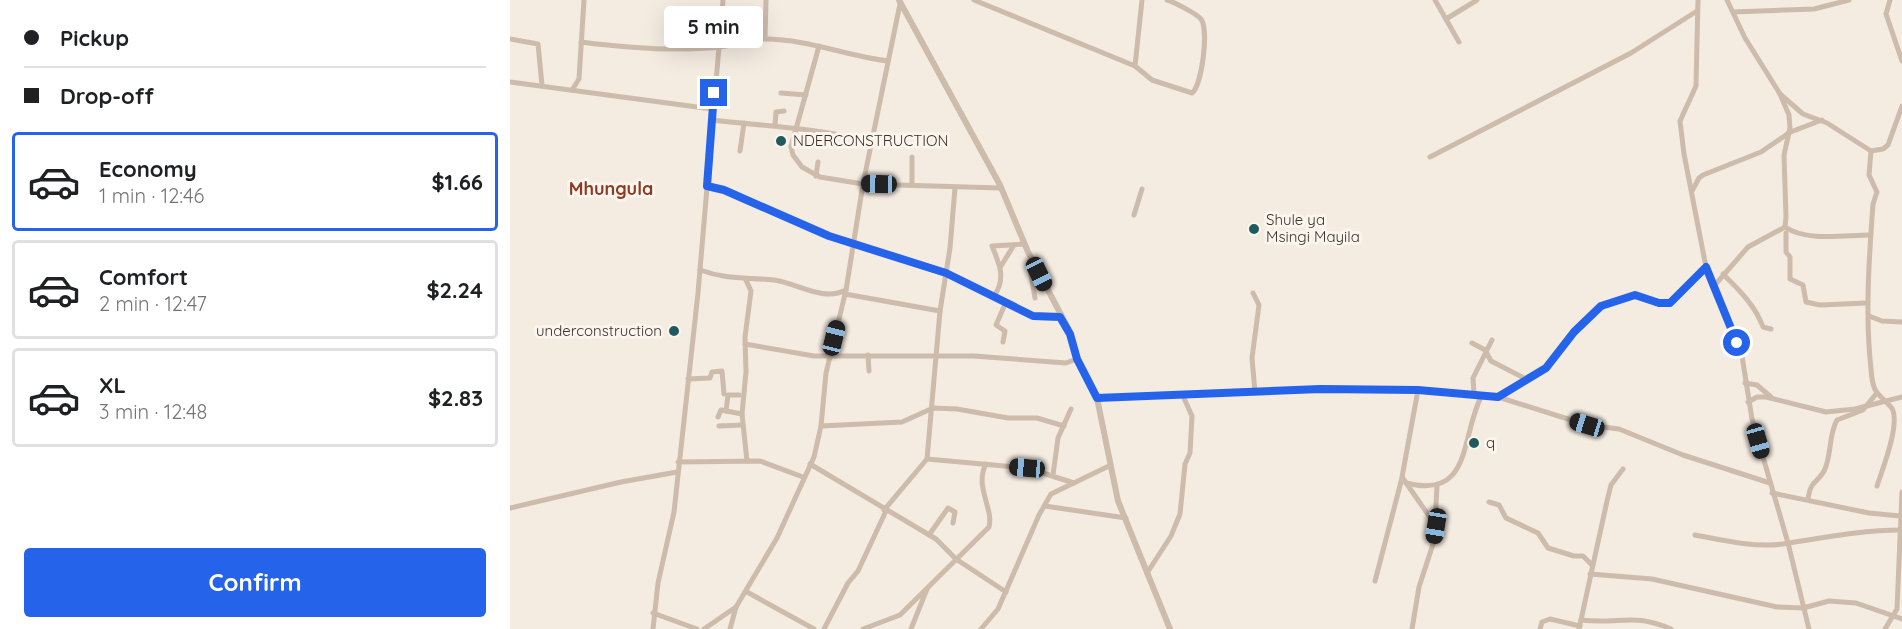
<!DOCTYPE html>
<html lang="en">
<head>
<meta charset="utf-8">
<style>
  :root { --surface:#fff; --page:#f2f2f2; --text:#202124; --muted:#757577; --line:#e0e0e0; --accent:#2563eb }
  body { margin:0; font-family:Quicksand,sans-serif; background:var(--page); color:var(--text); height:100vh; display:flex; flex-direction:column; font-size:22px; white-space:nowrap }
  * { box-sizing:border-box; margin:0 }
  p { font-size:20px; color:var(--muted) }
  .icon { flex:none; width:33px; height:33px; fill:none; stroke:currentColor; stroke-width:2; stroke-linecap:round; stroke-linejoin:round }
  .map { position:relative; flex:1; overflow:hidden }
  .details { display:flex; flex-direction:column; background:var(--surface); width:510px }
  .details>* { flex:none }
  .top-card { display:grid; align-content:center; height:132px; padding:0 24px; background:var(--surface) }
  .end { position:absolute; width:27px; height:27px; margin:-14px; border:8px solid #2563eb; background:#fff; box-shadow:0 0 0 3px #fff }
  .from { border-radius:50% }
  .bubble { position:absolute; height:42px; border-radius:6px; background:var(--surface); box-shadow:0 6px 24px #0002; font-size:20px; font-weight:800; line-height:42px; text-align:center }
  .car { position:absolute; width:18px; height:36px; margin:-18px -9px; border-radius:8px; box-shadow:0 0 4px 2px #0007; background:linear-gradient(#222 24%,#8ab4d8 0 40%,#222 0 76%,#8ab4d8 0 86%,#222 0) }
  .top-card b { display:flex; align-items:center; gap:21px; height:57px; font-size:22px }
  .top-card b+b { border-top:2px solid var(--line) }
  .top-card i { width:15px; height:15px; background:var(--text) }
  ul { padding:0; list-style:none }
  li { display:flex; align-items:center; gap:18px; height:99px; margin:0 12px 9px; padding:0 12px; border:3px solid var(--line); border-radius:6px }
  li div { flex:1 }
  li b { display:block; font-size:22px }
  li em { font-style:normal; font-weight:800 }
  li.selected { border-color:var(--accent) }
  li>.icon { width:54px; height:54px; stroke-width:1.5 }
  .primary-button { display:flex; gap:12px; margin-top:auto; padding:12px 24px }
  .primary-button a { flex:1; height:69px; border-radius:6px; background:var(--accent); color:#fff; font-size:24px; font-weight:800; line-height:69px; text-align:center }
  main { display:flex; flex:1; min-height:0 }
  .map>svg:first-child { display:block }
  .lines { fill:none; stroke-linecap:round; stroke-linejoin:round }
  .minor { stroke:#cdbbac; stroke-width:5 }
  .tertiary { stroke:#cdbbac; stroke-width:6 }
  .route { stroke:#2563eb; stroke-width:8 }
  .poi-dot { fill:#1f5a5e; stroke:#fbf5ee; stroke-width:2 }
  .labels { text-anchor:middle; stroke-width:6; stroke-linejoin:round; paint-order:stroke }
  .poi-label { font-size:15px; fill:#3b302b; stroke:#fbf5ee; text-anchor:start }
  .quarter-label { font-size:18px; font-weight:bold; fill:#8c3b22; stroke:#fbf5ee }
</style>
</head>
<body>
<main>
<section class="details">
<div class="top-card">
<b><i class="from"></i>Pickup</b>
<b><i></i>Drop-off</b>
</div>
<ul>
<li class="selected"><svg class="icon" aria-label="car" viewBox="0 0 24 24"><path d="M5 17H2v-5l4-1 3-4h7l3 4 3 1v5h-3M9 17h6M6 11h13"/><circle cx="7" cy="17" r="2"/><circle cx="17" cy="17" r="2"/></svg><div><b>Economy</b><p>1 min · 12:46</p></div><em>$1.66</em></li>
<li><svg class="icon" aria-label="car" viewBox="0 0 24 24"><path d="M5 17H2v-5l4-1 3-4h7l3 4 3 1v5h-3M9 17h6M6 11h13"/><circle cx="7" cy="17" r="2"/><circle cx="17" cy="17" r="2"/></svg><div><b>Comfort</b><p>2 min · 12:47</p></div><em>$2.24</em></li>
<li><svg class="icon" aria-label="car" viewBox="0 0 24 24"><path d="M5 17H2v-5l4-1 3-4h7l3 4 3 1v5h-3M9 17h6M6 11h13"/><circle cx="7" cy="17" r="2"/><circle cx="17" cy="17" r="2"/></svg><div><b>XL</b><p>3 min · 12:48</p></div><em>$2.83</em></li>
</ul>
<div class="primary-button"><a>Confirm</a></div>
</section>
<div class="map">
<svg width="1392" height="629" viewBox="0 0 1392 629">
  <rect width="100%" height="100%" fill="#f4ebe1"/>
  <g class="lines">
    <g class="minor">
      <path d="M464,0L625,66L642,80L682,93C692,85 699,30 691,19C687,14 664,2 657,0"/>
      <path d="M925,0L949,42"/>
      <path d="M1188,0L1186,86L1170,121L1174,154L1196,267L1232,356L1242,419L1278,543L1299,629"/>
      <path d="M1380,0L1376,14L1392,61"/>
      <path d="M1223,12L1304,9L1339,0"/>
      <path d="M936,19L967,0"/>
      <path d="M0,39L28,44L32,85"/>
      <path d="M255,39L256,0"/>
      <path d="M71,42C117,48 164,52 210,47C225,45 240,39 255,39C297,39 337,56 378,61"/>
      <path d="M309,46L281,147L283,155L292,167L310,177L353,184L491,188"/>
      <path d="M625,66L632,0"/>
      <path d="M0,82L202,109"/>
      <path d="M62,90L69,79L74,0"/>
      <path d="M271,93L296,95"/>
      <path d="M1270,94L1293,114L1317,123L1361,151L1359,175L1367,192L1363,204C1359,258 1355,316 1361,369C1363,394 1366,391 1381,407C1392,421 1372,470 1367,486"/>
      <path d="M201,120C256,126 309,128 363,142"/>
      <path d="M265,125L266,112L274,111"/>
      <path d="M1278,133L1312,120"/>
      <path d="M230,151L234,123"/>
      <path d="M1361,151L1373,149L1378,145L1392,106"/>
      <path d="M920,157L1121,53L1187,11"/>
      <path d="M306,176L308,162"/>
      <path d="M402,184V157"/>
      <path d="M197,186L214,190L319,236L436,274L523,316L550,317"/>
      <path d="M1182,191L1189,178L1193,175L1251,152L1276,135"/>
      <path d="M624,215L632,189"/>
      <path d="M1275,227C1297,242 1335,235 1360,235"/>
      <path d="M1276,233V252L1280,257V279L1293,285L1296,302L1310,305L1357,303"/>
      <path d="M524,263L520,269L525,298"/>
      <path d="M491,266L504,245"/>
      <path d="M190,270C218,280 235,277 264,280C287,283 313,302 336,290"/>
      <path d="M1213,274C1229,290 1245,305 1253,327L1261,329"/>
      <path d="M236,280L241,291L235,337L236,372L232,414L237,461"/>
      <path d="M1204,286L1238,247L1275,227L1276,217L1274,155L1280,128L1279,115L1270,94L1235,38L1217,0"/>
      <path d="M743,293L749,305L742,358L745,392"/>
      <path d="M335,294L430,311"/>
      <path d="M484,296C496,279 490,265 482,246L515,244"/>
      <path d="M1359,316L1372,321L1392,322"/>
      <path d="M493,342L495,331L486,325L496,302"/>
      <path d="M962,343L975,350L981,361L1018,380"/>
      <path d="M235,344L304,356H464L556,363L567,359"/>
      <path d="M358,355L359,371"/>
      <path d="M178,379L200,378L202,372L212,371L214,394"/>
      <path d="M1235,383L1247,385L1261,397"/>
      <path d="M908,390L892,477L926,526"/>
      <path d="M964,394L963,378L982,340"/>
      <path d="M988,397L1036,368L1064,332L1091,306L1125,295L1149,303H1160L1196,267"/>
      <path d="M587,398L810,389L908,390L988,397L1077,425L1109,429L1173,455L1260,483"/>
      <path d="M1238,402L1247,397H1256L1316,412L1345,409L1392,397"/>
      <path d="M216,411L218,395H229"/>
      <path d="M208,417L211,410L232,414"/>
      <path d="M209,426L233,425"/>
      <path d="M311,426L392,422L423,408L447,409L498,418H527L554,426"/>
      <path d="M417,459L517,468L564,483"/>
      <path d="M168,462L250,461L293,477"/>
      <path d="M300,464L426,539L446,559L496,592"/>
      <path d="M543,475L548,438L561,409"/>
      <path d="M896,483C963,500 950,436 972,395"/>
      <path d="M1262,493L1359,513L1390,516"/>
      <path d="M1298,499C1301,479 1307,484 1314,471C1322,456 1318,436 1327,420L1353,410L1366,394"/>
      <path d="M979,502L989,505L996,518L1028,533L1038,548L1064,556H1073L1082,565"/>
      <path d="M535,506L616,518"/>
      <path d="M0,508L111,482L167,472"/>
      <path d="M374,510L417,459L430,311L440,248L445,188"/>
      <path d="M419,535L438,508L445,512L443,523"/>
      <path d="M1185,535C1212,540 1245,548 1273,544C1312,538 1352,530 1392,530"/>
      <path d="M637,573L661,536L670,514L675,464L680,453L682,416L673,396"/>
      <path d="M1080,574L1142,579L1267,607L1293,608L1319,601L1346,603L1392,619"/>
      <path d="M865,581L892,478"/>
      <path d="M237,592L304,629"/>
      <path d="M143,613L187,629"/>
      <path d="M1071,620C1109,625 1123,612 1161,629"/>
      <path d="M143,629L148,583L164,512L188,293L213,0"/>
      <path d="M194,629L226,607"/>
      <path d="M220,629L226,607L267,538L304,457L311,426L316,373L336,290L353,184L390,4"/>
      <path d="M314,629L338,583L348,571L376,511"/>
      <path d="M353,629L390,615L479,527C484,509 464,486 476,464"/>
      <path d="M401,629L417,589"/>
      <path d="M471,629L488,609L529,515L541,494L601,465"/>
      <path d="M902,629L909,587L924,541L927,486"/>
      <path d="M1030,629L1032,622L1040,619L1070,626"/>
      <path d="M1069,629L1097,501L1101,485L1113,469"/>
      <path d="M1375,629L1387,609L1392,492"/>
    </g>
    <path class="tertiary" d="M389,0L490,185L518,252L558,328L567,359L587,398L608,501L660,629"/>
  </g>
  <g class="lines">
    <path class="route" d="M204,93L197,186L214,190L319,236L436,273L523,316L550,317L560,334L567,359L587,398L810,389L908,390L988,397L1036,368L1064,332L1091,306L1125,295L1149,303H1160L1196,267L1227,343"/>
  </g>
  <g class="poi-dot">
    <circle cx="271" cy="141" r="6"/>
    <circle cx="744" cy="229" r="6"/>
    <circle cx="164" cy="331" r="6"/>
    <circle cx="964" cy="443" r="6"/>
  </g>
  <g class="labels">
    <g class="poi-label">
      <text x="283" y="146">NDERCONSTRUCTION</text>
      <text x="756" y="225">Shule ya<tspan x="756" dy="17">Msingi Mayila</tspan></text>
      <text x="152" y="336" text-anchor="end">underconstruction</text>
      <text x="976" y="448">q</text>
    </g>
    <g class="quarter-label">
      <text x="101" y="195">Mhungula</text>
    </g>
  </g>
</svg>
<i class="end from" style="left:1227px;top:343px"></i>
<i class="end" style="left:204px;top:93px"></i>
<div class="bubble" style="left:154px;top:6px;width:99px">5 min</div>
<i class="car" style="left:369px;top:184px;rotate:271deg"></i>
<i class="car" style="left:529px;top:274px;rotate:154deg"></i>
<i class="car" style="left:324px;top:338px;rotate:14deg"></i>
<i class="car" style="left:1077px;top:425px;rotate:287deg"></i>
<i class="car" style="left:1248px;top:441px;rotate:164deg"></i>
<i class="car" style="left:517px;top:468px;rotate:275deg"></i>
<i class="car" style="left:926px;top:526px;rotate:189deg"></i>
</div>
</main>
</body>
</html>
